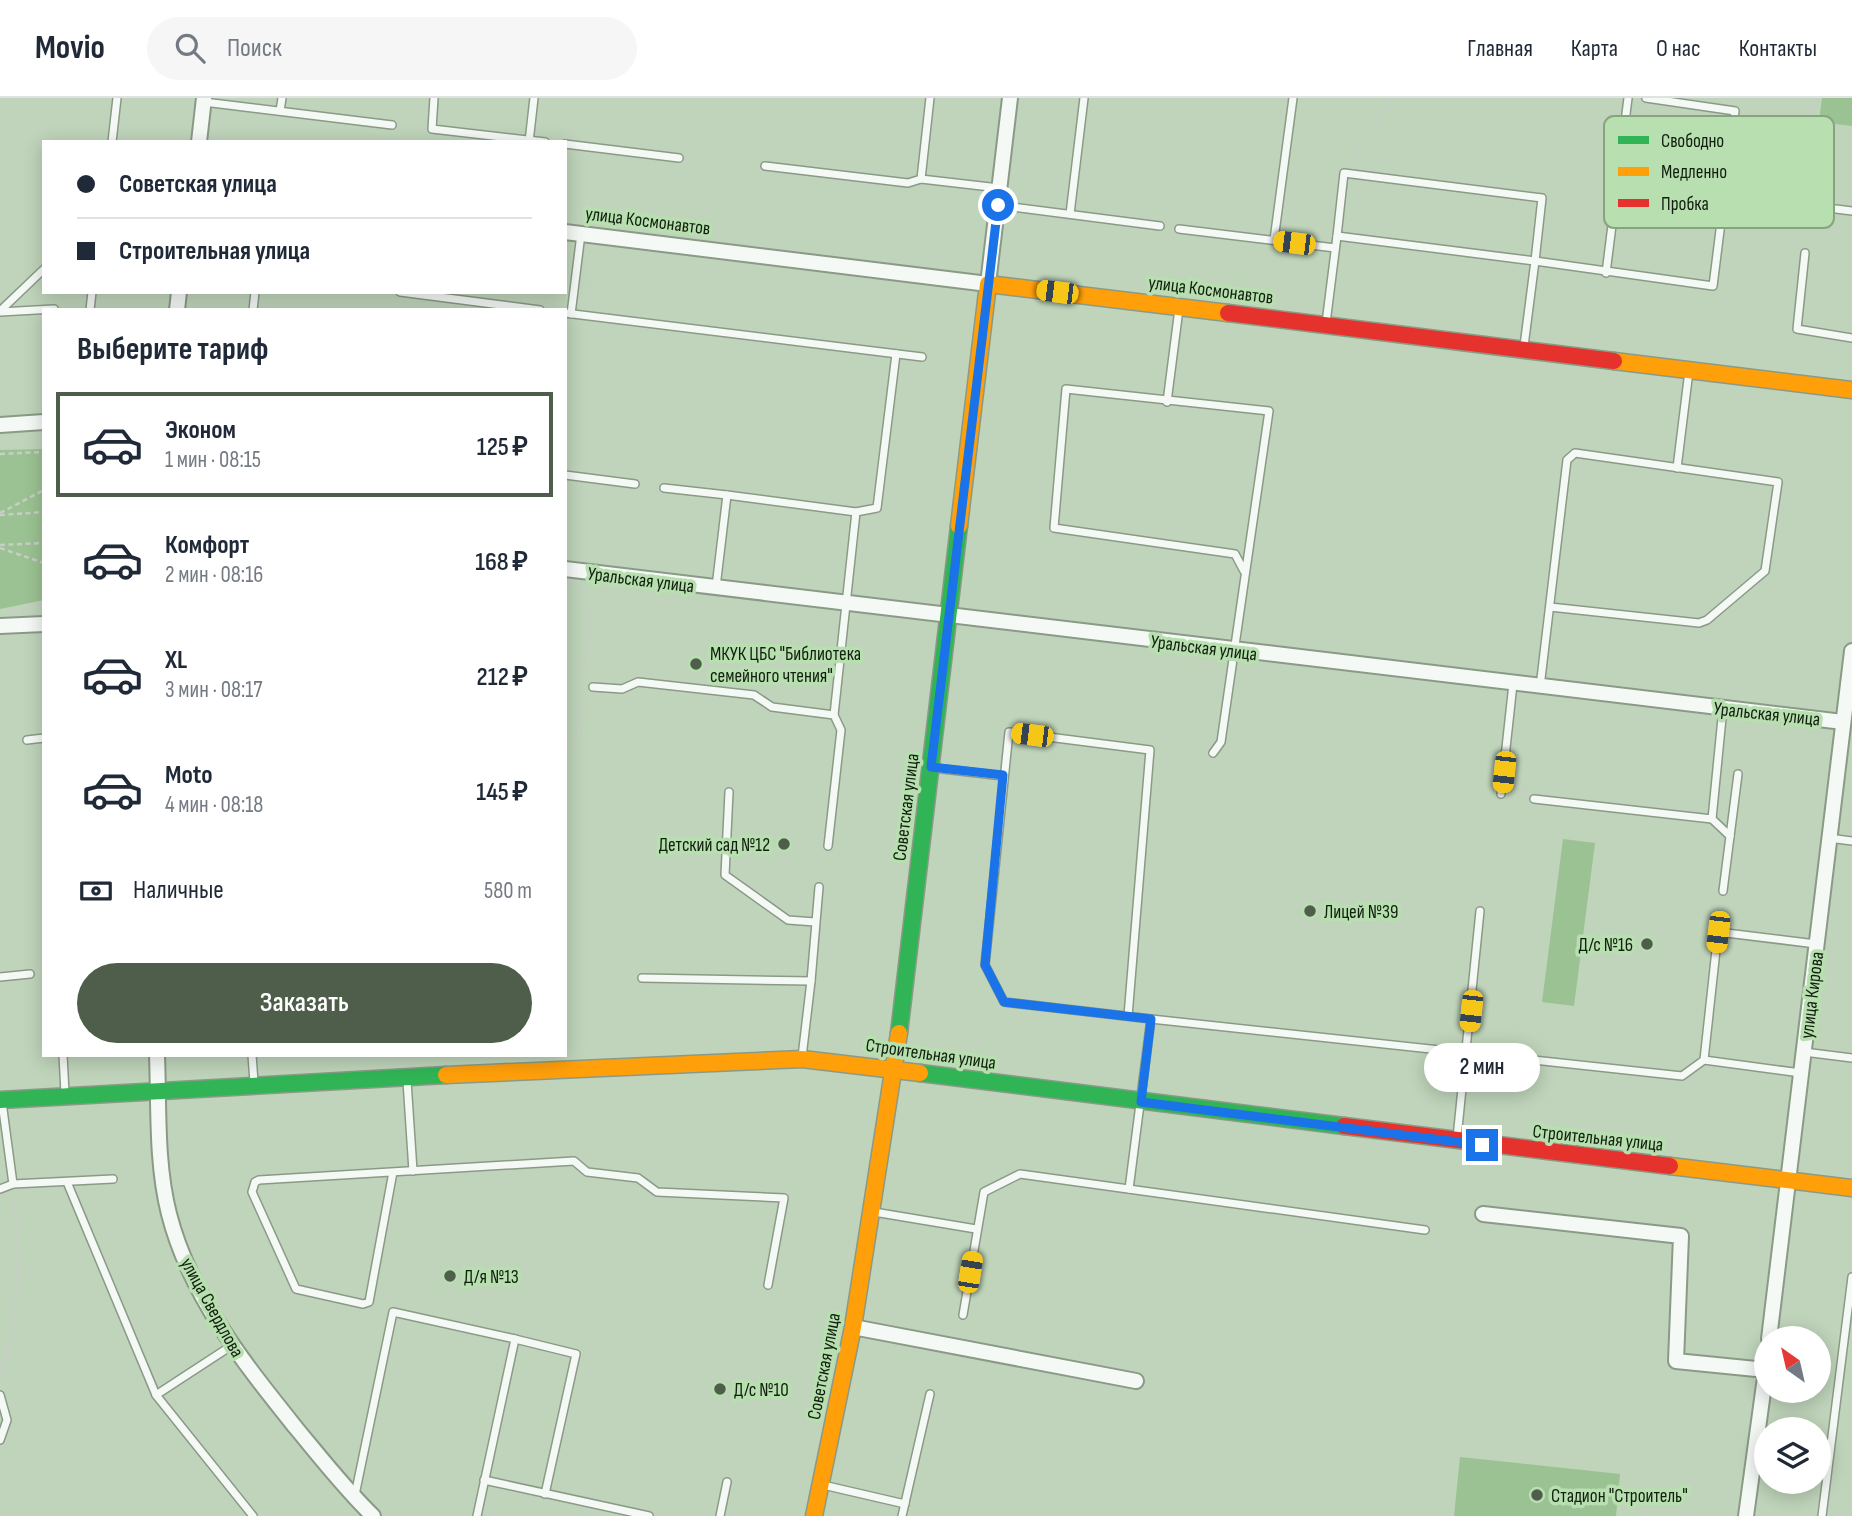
<!DOCTYPE html>
<html lang="ru">
<head>
<meta charset="utf-8">
<style>
  :root { --surface:#fff; --page:#f6f6f7; --text:#1f2937; --muted:#747a83; --line:#e0e1e3; --accent:#4e5e4a }
  body { margin:0; font-family:"Sofia Sans Condensed",sans-serif; background:var(--page); color:var(--text); height:100vh; display:flex; flex-direction:column; font-size:26px; white-space:nowrap }
  * { box-sizing:border-box; margin:0 }
  p { font-size:23px; color:var(--muted) }
  .icon { flex:none; width:38px; height:38px; fill:none; stroke:currentColor; stroke-width:2; stroke-linecap:round; stroke-linejoin:round }
  .map { position:relative; flex:1; overflow:hidden }
  .drawer { position:absolute; left:42px; top:210px; width:525px; height:749px; display:flex; flex-direction:column; background:var(--surface); border-radius:0px; box-shadow:0 4px 18px #0003 }
  .drawer>* { flex:none }
  .guide { position:absolute; left:42px; top:42px; width:525px; height:154px; border-radius:0px; box-shadow:0 4px 18px #0003; display:grid; align-content:center; height:154px; padding:0 35px; background:var(--surface) }
  .needle { width:46px; rotate:326deg }
  .controls { position:absolute; left:1754px; top:1228px; display:grid; gap:14px }
  .controls a { display:grid; place-items:center; width:77px; height:77px; border-radius:50%; background:var(--surface); box-shadow:0 4px 18px #0003; font-size:35px }
  .end { position:absolute; width:32px; height:32px; margin:-16px; border:9px solid #1a73e8; background:#fff; box-shadow:0 0 0 4px #fff }
  .from { border-radius:50% }
  .bubble { position:absolute; height:49px; border-radius:24px; background:var(--surface); box-shadow:0 4px 18px #0003; font-size:23px; font-weight:600; line-height:49px; text-align:center }
  .car { position:absolute; width:21px; height:42px; margin:-21px -10px; border-radius:9px; box-shadow:0 0 5px 2px #0007; background:linear-gradient(#f5c518 24%,#345 0 40%,#f5c518 0 76%,#345 0 86%,#f5c518 0) }
  .guide b { display:flex; align-items:center; gap:24px; height:66px; font-size:26px }
  .guide b+b { border-top:2px solid var(--line) }
  .guide i { width:18px; height:18px; background:var(--text) }
  ul { padding:0; list-style:none }
  li { display:flex; align-items:center; gap:21px; height:105px; margin:0 14px 10px; padding:0 21px; border:4px solid transparent; border-radius:0px }
  li div { flex:1 }
  li b { display:block; font-size:26px }
  li em { font-style:normal; font-weight:600 }
  li.on { border-color:var(--accent) }
  li>.icon { width:63px; height:63px; stroke-width:1.5 }
  h2 { padding:0 35px; font-size:32px; line-height:84px }
  .pay { display:flex; align-items:center; gap:18px; height:77px; padding:0 35px; font-size:26px }
  .pay p { margin-inline-start:auto }
  .button { display:flex; gap:14px; margin-top:auto; padding:14px 35px }
  .button a { flex:1; height:80px; border-radius:42px; background:var(--accent); color:#fff; font-size:28px; font-weight:600; line-height:80px; text-align:center }
  header { display:flex; align-items:center; gap:42px; box-sizing:border-box; height:98px; padding:0 35px; background:var(--surface); border-bottom:2px solid var(--line) }
  header strong { font-size:33px }
  nav { display:flex; gap:38px; margin-inline-start:auto; font-size:24px }
  .search { width:490px; height:63px; background:var(--page); display:flex; align-items:center; gap:18px; box-sizing:border-box; padding:0 24px; border-radius:38px; color:var(--muted); font-size:26px }
  .map>svg:first-child { display:block }
  .green { fill:#9bc292 }
  .lines { fill:none; stroke-linecap:round; stroke-linejoin:round }
  .lane-casing { stroke:#8a9a87; stroke-width:10 }
  .street-casing { stroke:#8a9a87; stroke-width:18 }
  .fast-casing { stroke:#8a9a87; stroke-width:19 }
  .slow-casing { stroke:#8a9a87; stroke-width:19 }
  .jam-casing { stroke:#8a9a87; stroke-width:19 }
  .path { stroke:#c8cec7; stroke-width:2.5; stroke-dasharray:5 3.5; stroke-linecap:butt }
  .lane { stroke:#f5f9f5; stroke-width:7 }
  .street { stroke:#f5f9f5; stroke-width:14 }
  .fast { stroke:#30b455; stroke-width:16 }
  .slow { stroke:#ff9f0a; stroke-width:16 }
  .jam { stroke:#e5322d; stroke-width:16 }
  .route { stroke:#1a73e8; stroke-width:9 }
  .poi-dot { fill:#4e5e4a; stroke:#b8dfb0; stroke-width:2.5 }
  .labels { text-anchor:middle; stroke-width:7; stroke-linejoin:round; paint-order:stroke }
  .street-label { font-size:19px; fill:#111f0e; stroke:#b8dfb0 }
  .poi-label { font-size:19px; fill:#111f0e; stroke:#b8dfb0; text-anchor:start }
  .key { fill:#b8dfb0; stroke:#86a57f; stroke-width:2 }
  .key-label { font-size:19px; fill:#111f0e }
</style>
</head>
<body>
<header>
<strong>Movio</strong>
<div class="search"><svg class="icon" aria-label="search" viewBox="0 0 24 24"><circle cx="10" cy="10" r="6"/><path d="M15 15l6 6"/></svg>Поиск</div>
<nav><a>Главная</a><a>Карта</a><a>О нас</a><a>Контакты</a></nav>
</header>
<div class="map">
<svg width="1852" height="1418" viewBox="0 0 1852 1418">
  <rect width="100%" height="100%" fill="#bfd4ba"/>
  <g class="green">
    <path d="M1822,0H1852V28L1819,24Z"/>
    <path d="M44,351V502L0,511V352Z"/>
    <path d="M1563,741L1595,745L1574,908L1542,904Z"/>
    <path d="M1460,1359L1620,1376L1616,1418H1454Z"/>
  </g>
  <g class="lines">
    <defs>
      <g id="lane">
        <path d="M434,0L432,31L545,44"/>
        <path d="M204,4L392,27"/>
        <path d="M280,13L282,0"/>
        <path d="M112,44L117,0"/>
        <path d="M529,44L534,0"/>
        <path d="M565,46L679,60"/>
        <path d="M765,68L908,85L921,81L930,0"/>
        <path d="M921,81L999,90"/>
        <path d="M997,107L1160,128"/>
        <path d="M1836,111L1852,113"/>
        <path d="M1070,116L1084,0"/>
        <path d="M1179,131L1335,150"/>
        <path d="M1337,138L1344,75L1542,100L1535,163L1713,188L1735,13L1646,0"/>
        <path d="M1274,142L1293,0"/>
        <path d="M1805,155L1797,231L1852,240"/>
        <path d="M1606,175L1628,0"/>
        <path d="M400,194L540,212"/>
        <path d="M90,212L92,194"/>
        <path d="M253,212L255,194"/>
        <path d="M0,213L44,171"/>
        <path d="M0,214L54,211"/>
        <path d="M565,215L922,259"/>
        <path d="M571,216L581,136"/>
        <path d="M1326,225L1337,138L1535,163L1524,248"/>
        <path d="M1167,304L1179,211"/>
        <path d="M1677,370L1689,273"/>
        <path d="M565,377L635,386"/>
        <path d="M664,390L727,397"/>
        <path d="M716,489L727,397L856,414L877,410L896,256"/>
        <path d="M593,589L622,591L638,584L754,597L772,609L834,617L841,632L828,748"/>
        <path d="M1540,589L1567,362L1575,355L1778,384L1765,473L1707,522L1699,525L1550,509"/>
        <path d="M834,617L856,414"/>
        <path d="M27,642L44,640"/>
        <path d="M1213,655L1221,644L1269,313L1066,291L1054,430L1235,456L1244,473"/>
        <path d="M934,670L1003,678"/>
        <path d="M729,694L725,777L788,822L815,824"/>
        <path d="M1501,696L1513,586"/>
        <path d="M1534,701L1712,721L1723,610"/>
        <path d="M1712,721L1730,738"/>
        <path d="M1829,740L1852,743"/>
        <path d="M1723,793L1738,676"/>
        <path d="M0,879L30,876"/>
        <path d="M642,880L811,883L819,789"/>
        <path d="M1128,918L1150,652L1009,634L985,867L1004,904L1151,921L1682,978L1704,962L1718,834L1816,846"/>
        <path d="M1804,954L1852,960"/>
        <path d="M63,957L65,995"/>
        <path d="M252,957L254,984"/>
        <path d="M802,959L811,883"/>
        <path d="M1704,962L1801,975"/>
        <path d="M407,983L413,1073"/>
        <path d="M2,1004L13,1086"/>
        <path d="M1457,1040L1480,813"/>
        <path d="M393,1074L369,1204L363,1206L296,1191L252,1094L255,1084L259,1082L574,1063L587,1074L638,1080L657,1094L784,1100L768,1187"/>
        <path d="M67,1084L156,1297L253,1418"/>
        <path d="M0,1091L13,1086L113,1081"/>
        <path d="M1129,1091L1151,921"/>
        <path d="M874,1114L976,1131"/>
        <path d="M963,1217L984,1094L1020,1076L1425,1132"/>
        <path d="M515,1241L576,1256L545,1396"/>
        <path d="M0,1297L7,1322L0,1342"/>
        <path d="M156,1297L231,1248"/>
        <path d="M484,1382L649,1418"/>
        <path d="M823,1387L905,1406"/>
        <path d="M355,1397L393,1214L515,1241L477,1418"/>
        <path d="M720,1418L727,1384"/>
        <path d="M902,1418L930,1296"/>
        <path d="M1822,1418L1852,1179"/>
      </g>
      <g id="street">
        <path d="M199,44L204,0"/>
        <path d="M565,134L988,186L1010,0"/>
        <path d="M177,212L179,194"/>
        <path d="M0,327L44,324"/>
        <path d="M565,471L1843,624"/>
        <path d="M0,528L44,526"/>
        <path d="M157,957C159,1010 156,1065 169,1116C190,1198 244,1265 296,1330C321,1360 345,1391 373,1418"/>
        <path d="M1483,1116L1681,1138L1676,1263L1766,1272L1746,1418"/>
        <path d="M853,1229L1136,1283"/>
        <path d="M1769,1241L1852,553"/>
      </g>
      <g id="fast">
        <path d="M899,935L959,428"/>
        <path d="M920,975L1344,1028"/>
        <path d="M0,1002L446,977"/>
      </g>
      <g id="slow">
        <path d="M1614,263L1852,292"/>
        <path d="M959,428L988,186L1228,215"/>
        <path d="M446,977L802,961L920,975"/>
        <path d="M1670,1068L1852,1090"/>
        <path d="M814,1418L853,1229L899,935"/>
      </g>
      <g id="jam">
        <path d="M1228,215L1614,263"/>
        <path d="M1344,1028L1670,1068"/>
      </g>
    </defs>
    <use href="#lane" class="lane-casing"/>
    <use href="#street" class="street-casing"/>
    <use href="#fast" class="fast-casing"/>
    <use href="#slow" class="slow-casing"/>
    <use href="#jam" class="jam-casing"/>
    <g class="path">
      <path d="M1352,63L1393,0"/>
      <path d="M1794,149L1813,0"/>
      <path d="M1780,259L1784,229"/>
      <path d="M0,356L44,354"/>
      <path d="M0,415L44,392"/>
      <path d="M0,417L44,414"/>
      <path d="M0,447L44,445"/>
      <path d="M0,450L44,465"/>
      <path d="M10,511L44,508"/>
      <path d="M584,580L592,507"/>
      <path d="M565,641L578,640L582,597"/>
      <path d="M1515,685L1526,694"/>
      <path d="M1492,844L1494,820"/>
      <path d="M869,942L873,945"/>
      <path d="M349,1274L367,1279"/>
      <path d="M0,1275C21,1216 19,1157 14,1097"/>
    </g>
    <use href="#lane" class="lane"/>
    <use href="#street" class="street"/>
    <use href="#fast" class="fast"/>
    <use href="#slow" class="slow"/>
    <use href="#jam" class="jam"/>
  </g>
  <g class="lines">
    <path class="route" d="M998,107L931,669L1003,677L985,867L1004,904L1151,921L1141,1004L1482,1047"/>
  </g>
  <g class="poi-dot">
    <circle cx="696" cy="566" r="7"/>
    <circle cx="784" cy="746" r="7"/>
    <circle cx="1310" cy="813" r="7"/>
    <circle cx="1647" cy="846" r="7"/>
    <circle cx="450" cy="1178" r="7"/>
    <circle cx="720" cy="1291" r="7"/>
    <circle cx="1537" cy="1397" r="7"/>
  </g>
  <g class="labels">
    <g class="street-label">
      <text transform="translate(648 122) rotate(7)" y="7">улица Космонавтов</text>
      <text transform="translate(1211 191) rotate(7)" y="7">улица Космонавтов</text>
      <text transform="translate(641 481) rotate(7)" y="7">Уральская улица</text>
      <text transform="translate(1204 549) rotate(7)" y="7">Уральская улица</text>
      <text transform="translate(1767 615) rotate(6)" y="7">Уральская улица</text>
      <text transform="translate(905 709) rotate(-83)" y="7">Советская улица</text>
      <text transform="translate(1811 897) rotate(-83)" y="7">улица Кирова</text>
      <text transform="translate(931 955) rotate(8)" y="7">Строительная улица</text>
      <text transform="translate(1598 1039) rotate(6)" y="7">Строительная улица</text>
      <text transform="translate(213 1209) rotate(61)" y="7">улица Свердлова</text>
      <text transform="translate(823 1268) rotate(-79)" y="7">Советская улица</text>
    </g>
    <g class="poi-label">
      <text x="710" y="562">МКУК ЦБС "Библиотека<tspan x="710" dy="22">семейного чтения"</tspan></text>
      <text x="770" y="753" text-anchor="end">Детский сад №12</text>
      <text x="1324" y="820">Лицей №39</text>
      <text x="1633" y="853" text-anchor="end">Д/с №16</text>
      <text x="464" y="1185">Д/я №13</text>
      <text x="734" y="1298">Д/с №10</text>
      <text x="1551" y="1404">Стадион "Строитель"</text>
    </g>
  </g>
  <rect x="1604" y="18" width="230" height="112" rx="10" class="key"/>
  <rect x="1618" y="38" width="31" height="8" fill="#30b455"/>
  <rect x="1618" y="69" width="31" height="9" fill="#ff9f0a"/>
  <rect x="1618" y="101" width="31" height="8" fill="#e5322d"/>
  <g class="key-label">
    <text x="1661" y="49">Свободно</text>
    <text x="1661" y="80">Медленно</text>
    <text x="1661" y="112">Пробка</text>
  </g>
</svg>
<div class="controls">
<a><svg class="needle" viewBox="-14 -14 28 28"><path d="M0-13l5 13h-10z" fill="#e53935"/><path d="M0 13l5-13h-10z" fill="#747a83"/></svg></a>
<a><svg class="icon" aria-label="layers" viewBox="0 0 24 24"><path d="M12 4l9 5-9 5-9-5zM3 14l9 5 9-5"/></svg></a>
</div>
<i class="end from" style="left:998px;top:107px"></i>
<i class="end" style="left:1482px;top:1047px"></i>
<div class="bubble" style="left:1424px;top:945px;width:116px">2 мин</div>
<i class="car" style="left:1294px;top:145px;rotate:277deg"></i>
<i class="car" style="left:1057px;top:194px;rotate:277deg"></i>
<i class="car" style="left:1032px;top:637px;rotate:277deg"></i>
<i class="car" style="left:1504px;top:674px;rotate:186deg"></i>
<i class="car" style="left:1718px;top:834px;rotate:187deg"></i>
<i class="car" style="left:1471px;top:913px;rotate:186deg"></i>
<i class="car" style="left:970px;top:1174px;rotate:9deg"></i>
<div class="guide">
<b><i class="from"></i>Советская улица</b>
<b><i></i>Строительная улица</b>
</div>
<section class="drawer">
<h2>Выберите тариф</h2>
<ul>
<li class="on"><svg class="icon" aria-label="car" viewBox="0 0 24 24"><path d="M5 17H2v-5l4-1 3-4h7l3 4 3 1v5h-3M9 17h6M6 11h13"/><circle cx="7" cy="17" r="2"/><circle cx="17" cy="17" r="2"/></svg><div><b>Эконом</b><p>1 мин · 08:15</p></div><em>125 ₽</em></li>
<li><svg class="icon" aria-label="car" viewBox="0 0 24 24"><path d="M5 17H2v-5l4-1 3-4h7l3 4 3 1v5h-3M9 17h6M6 11h13"/><circle cx="7" cy="17" r="2"/><circle cx="17" cy="17" r="2"/></svg><div><b>Комфорт</b><p>2 мин · 08:16</p></div><em>168 ₽</em></li>
<li><svg class="icon" aria-label="car" viewBox="0 0 24 24"><path d="M5 17H2v-5l4-1 3-4h7l3 4 3 1v5h-3M9 17h6M6 11h13"/><circle cx="7" cy="17" r="2"/><circle cx="17" cy="17" r="2"/></svg><div><b>XL</b><p>3 мин · 08:17</p></div><em>212 ₽</em></li>
<li><svg class="icon" aria-label="car" viewBox="0 0 24 24"><path d="M5 17H2v-5l4-1 3-4h7l3 4 3 1v5h-3M9 17h6M6 11h13"/><circle cx="7" cy="17" r="2"/><circle cx="17" cy="17" r="2"/></svg><div><b>Moto</b><p>4 мин · 08:18</p></div><em>145 ₽</em></li>
</ul>
<div class="pay"><svg class="icon" aria-label="cash" viewBox="0 0 24 24"><path d="M3 7h18v10H3z"/><circle cx="12" cy="12" r="2"/></svg>Наличные<p>580 m</p></div>
<div class="button"><a>Заказать</a></div>
</section>
</div>
</body>
</html>
